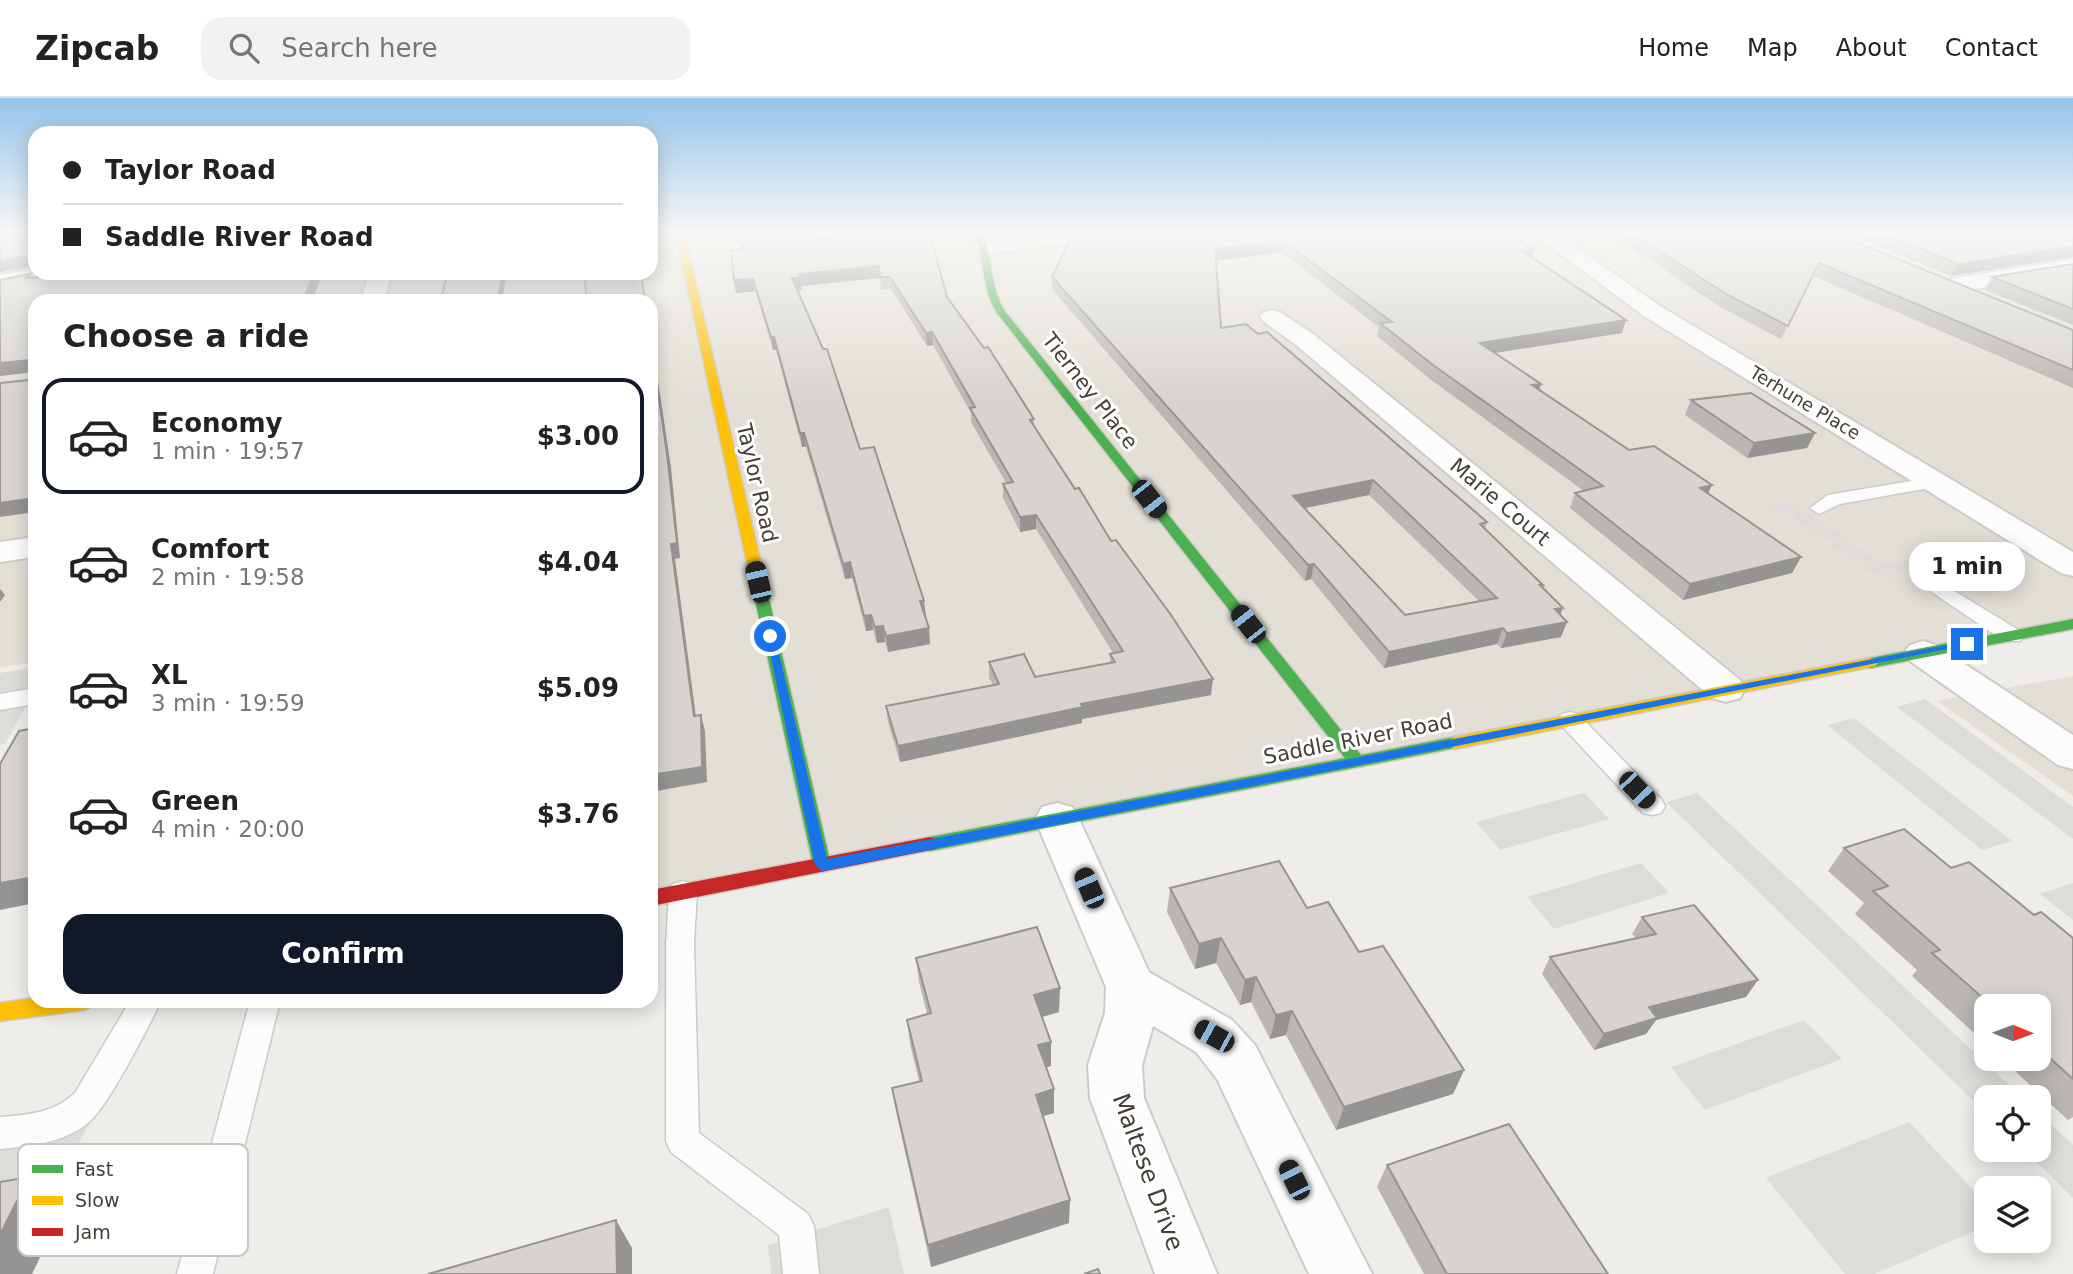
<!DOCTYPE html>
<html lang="en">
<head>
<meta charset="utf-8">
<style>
  :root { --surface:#fff; --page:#f2f2f2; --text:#222; --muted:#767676; --line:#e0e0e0; --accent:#111827 }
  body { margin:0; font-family:"DejaVu Sans",sans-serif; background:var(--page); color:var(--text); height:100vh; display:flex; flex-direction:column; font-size:26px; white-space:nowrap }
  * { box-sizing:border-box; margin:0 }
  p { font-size:23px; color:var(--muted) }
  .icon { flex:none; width:38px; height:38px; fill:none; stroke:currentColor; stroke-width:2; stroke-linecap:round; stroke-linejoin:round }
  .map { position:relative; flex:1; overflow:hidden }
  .side { position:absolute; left:28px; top:196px; width:630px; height:714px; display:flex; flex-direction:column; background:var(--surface); border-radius:21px; box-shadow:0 4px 18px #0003 }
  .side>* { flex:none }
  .hud { position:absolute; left:28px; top:28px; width:630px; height:154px; border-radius:21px; box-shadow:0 4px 18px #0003; display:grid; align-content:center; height:154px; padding:0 35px; background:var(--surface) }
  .needle { width:46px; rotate:91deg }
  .tools { position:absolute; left:1974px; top:896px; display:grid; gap:14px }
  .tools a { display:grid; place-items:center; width:77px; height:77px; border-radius:14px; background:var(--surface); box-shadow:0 4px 18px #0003; font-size:35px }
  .end { position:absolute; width:32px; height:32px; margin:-16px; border:9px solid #1a73e8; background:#fff; box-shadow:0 0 0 4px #fff }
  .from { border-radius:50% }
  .bubble { position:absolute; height:49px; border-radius:21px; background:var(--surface); box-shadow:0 4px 18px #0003; font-size:23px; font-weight:600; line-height:49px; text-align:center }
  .car { position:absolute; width:21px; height:42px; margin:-21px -10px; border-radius:9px; box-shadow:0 0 5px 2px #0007; background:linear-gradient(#222 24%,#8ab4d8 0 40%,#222 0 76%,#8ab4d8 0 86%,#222 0) }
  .hud b { display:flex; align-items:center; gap:24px; height:66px; font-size:26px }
  .hud b+b { border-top:2px solid var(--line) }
  .hud i { width:18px; height:18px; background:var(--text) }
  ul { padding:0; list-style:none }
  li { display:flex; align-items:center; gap:21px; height:116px; margin:0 14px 10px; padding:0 21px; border:4px solid transparent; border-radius:21px }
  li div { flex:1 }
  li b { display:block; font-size:26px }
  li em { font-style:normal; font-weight:600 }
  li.on { border-color:var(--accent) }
  li>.icon { width:63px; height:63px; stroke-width:1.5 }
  h2 { padding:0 35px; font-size:32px; line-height:84px }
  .button { display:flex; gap:14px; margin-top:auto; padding:14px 35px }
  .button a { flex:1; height:80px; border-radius:21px; background:var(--accent); color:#fff; font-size:28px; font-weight:600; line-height:80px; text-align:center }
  header { display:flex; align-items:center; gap:42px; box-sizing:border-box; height:98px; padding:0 35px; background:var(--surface); border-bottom:2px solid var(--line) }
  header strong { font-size:33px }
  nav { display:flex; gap:38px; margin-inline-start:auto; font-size:24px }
  .search { width:490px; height:63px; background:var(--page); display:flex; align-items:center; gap:18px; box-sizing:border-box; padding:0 24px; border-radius:21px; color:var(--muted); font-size:26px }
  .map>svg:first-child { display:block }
  .residential { fill:#e3dfd6 }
  .parking { fill:#dedcd9 }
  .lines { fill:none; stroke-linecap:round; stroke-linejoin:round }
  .lane-casing { stroke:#cdcbc7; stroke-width:3 }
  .street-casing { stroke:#cdcbc7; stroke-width:4 }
  .fast-casing { stroke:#cecac0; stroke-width:3 }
  .slow-casing { stroke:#cecac0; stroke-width:3 }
  .jam-casing { stroke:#cecac0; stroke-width:3 }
  .lane { fill:#fdfcfc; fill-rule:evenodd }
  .street { fill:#fdfcfc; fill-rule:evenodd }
  .fast { fill:#4caf50; fill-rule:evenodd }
  .slow { fill:#ffc107; fill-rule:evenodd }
  .jam { fill:#c62828; fill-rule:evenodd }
  .wall { fill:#b9b6b3; fill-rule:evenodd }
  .shaded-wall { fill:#969492 }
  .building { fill:#d7d4d0; stroke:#969492; stroke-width:2; fill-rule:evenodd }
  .route { fill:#1a73e8 }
  .labels { text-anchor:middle; stroke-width:6; stroke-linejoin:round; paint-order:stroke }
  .far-street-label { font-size:18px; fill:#443e35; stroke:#fff }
  .street-label { font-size:21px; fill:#443e35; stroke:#fff }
  .near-street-label { font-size:24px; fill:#443e35; stroke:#fff }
  .key { fill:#fff; stroke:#c7c5c2; stroke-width:2 }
  .key-label { font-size:19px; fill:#443e35 }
</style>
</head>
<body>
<header>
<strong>Zipcab</strong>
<div class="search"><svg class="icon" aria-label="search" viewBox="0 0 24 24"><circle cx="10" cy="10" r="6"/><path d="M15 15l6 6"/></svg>Search here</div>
<nav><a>Home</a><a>Map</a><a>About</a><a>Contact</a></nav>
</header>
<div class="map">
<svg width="2073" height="1176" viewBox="0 0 2073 1176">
  <rect width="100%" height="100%" fill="#efede9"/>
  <g class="residential">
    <path d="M0,135H35V175H651V135H2073V526L651,800V203H35V564L0,569Z"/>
    <path d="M2073,578V698L1937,603Z"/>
  </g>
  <g class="parking">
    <path d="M1793,404L1882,466L1946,456L1996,488L1969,493L1932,468L1899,473L1898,486L1886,483V478L1863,472L1864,464L1847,460V453L1832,449V441L1809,435L1810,428L1795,425L1796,412L1774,415L1764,408Z"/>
    <path d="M35,569V592L5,646L0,647V575Z"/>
    <path d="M1925,601L2073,709V741L1897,609Z"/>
    <path d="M1854,620L2012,743L1982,752L1827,627Z"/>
    <path d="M1584,695L1609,721L1500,752L1476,724Z"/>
    <path d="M1697,695L2022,999H1986V1015L1666,704Z"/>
    <path d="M1641,765L1669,795L1554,831L1527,799Z"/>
    <path d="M2073,785V822L2040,796Z"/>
    <path d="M1804,922L1842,961L1705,1012L1671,969Z"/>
    <path d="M98,1009L50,1099L0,1105V1021Z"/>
    <path d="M2039,1015L2073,1047V1100L2024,1052H2039Z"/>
    <path d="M1909,1024L1986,1105V1128L1875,1176H1845L1766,1080Z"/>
    <path d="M889,1109L904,1176H771L768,1147Z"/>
  </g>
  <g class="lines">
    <defs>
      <g id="lane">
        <path d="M1934,379L1943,384L1940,388L1840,406L1819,416L1810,410L1828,397Z"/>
        <path d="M1933,480L2020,533L2023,538L2020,543H2004L1926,490L1923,486Z"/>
        <path d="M35,590V606L0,612V596Z"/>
        <path d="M1570,614L1578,616L1661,701L1665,708L1661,715L1652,717L1643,715L1562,628L1558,622L1562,616Z"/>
        <path d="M683,783L693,786L697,794L694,845L699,1035L808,1116L814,1128L819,1176H783L779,1137L671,1054L666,1043V845L669,794L673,786Z"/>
        <path d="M130,903H161C149,928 107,1011 88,1025C64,1045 30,1048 0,1051V1019C29,1017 53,1015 75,995Z"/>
        <path d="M250,903H280L213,1176H177Z"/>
      </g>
      <g id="street">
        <path d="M1051,135H1117L1107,141L987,155L976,149L987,143Z"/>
        <path d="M1532,135H1556L1660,208L2073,454V478L2061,475L1644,218Z"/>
        <path d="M2073,161V175L1950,195L1939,188L1950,181Z"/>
        <path d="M35,171V175H60L57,180L0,191V177Z"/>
        <path d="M370,175H392L384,203H360Z"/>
        <path d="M1272,212L1280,214L1313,236L1740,582L1745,591L1740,600L1726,604L1712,600L1295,246L1264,224L1260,219L1264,214Z"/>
        <path d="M35,439V459L0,464V444Z"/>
        <path d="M1923,543L1936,547L2073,637V671L2058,667L1910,563L1904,555L1910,547Z"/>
        <path d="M1057,705L1072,709L1079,721L1149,874L1232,922L1255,947L1372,1176H1309L1217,981L1196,954L1153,928L1142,967L1144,1000L1217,1176H1155L1090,1000L1088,967L1105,915L1106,889L1035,721L1042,709Z"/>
      </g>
      <g id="fast">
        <path d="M975,135H983C993,161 990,188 1004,212L1361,657L1454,639L1462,645L1460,649L930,753L924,751L921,746L924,741L930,739L1345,660L997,215C981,190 985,162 975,135Z"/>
        <path d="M757,475L764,479L831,767L829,772L822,774L815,772L813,767L750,479Z"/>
        <path d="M2073,521V531L1870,570L1862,565L1870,560Z"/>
      </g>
      <g id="slow">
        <path d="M676,135H684L764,479L757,483L750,479Z"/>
        <path d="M1870,560L1878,565L1875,568L1454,651L1446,645L1454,639Z"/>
        <path d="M35,900V903H93L90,909L83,912L0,923V905Z"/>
      </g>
      <path id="jam" d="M930,739L936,741L939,746L936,751L651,808V792Z"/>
    </defs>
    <use href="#lane" class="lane-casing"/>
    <use href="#street" class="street-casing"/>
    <use href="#fast" class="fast-casing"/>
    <use href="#slow" class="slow-casing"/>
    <use href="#jam" class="jam-casing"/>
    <use href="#lane" class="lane"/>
    <use href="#street" class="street"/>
    <use href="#fast" class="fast"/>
    <use href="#slow" class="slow"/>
    <use href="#jam" class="jam"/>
  </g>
  <g class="wall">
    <path d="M734,135H796L799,144L947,199L1034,321V328L1111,443L1211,597L1082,621V625L900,664L888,624L886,608L993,587L989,580V564L1035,579L1110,565V556L1113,555L1036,431L1020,434L1003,400V386L1006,385L971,324V315L933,247L927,248L891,191L881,192L880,180L801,188L802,192H797L926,518L930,546L888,554L885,544L877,545L873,532L866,533L852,480L845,481L806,349H802L776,252H773L755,193L736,195L734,182L741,151Z"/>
    <path d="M1079,135H1508L1532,159L1622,235L1495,255L1541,286L1539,292L1629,352L1708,395L1801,459L1792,475L1683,502L1570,410L1575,395L1584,393L1430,281L1377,238L1379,229L1281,154L1216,163L1221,230L1487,424L1485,431L1543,487L1542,490L1560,517L1561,539L1501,550L1497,546L1384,570L1311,481L1305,483L1052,191V179ZM1369,397L1479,503L1405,517L1305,410Z"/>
    <path d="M1610,135H1833L2073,232V290L1813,178L1781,241L1720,209Z"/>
    <path d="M1846,135H2073L1951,178Z"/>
    <path d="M2073,166V227L1985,192L1992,179Z"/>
    <path d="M1691,302L1815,335L1807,350L1747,360L1685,317Z"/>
    <path d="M1844,750L1951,770L2073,840V1019L2068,1022L2002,961H2039V908H1986V946L1912,878L1917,872L1855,816L1864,805L1828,773Z"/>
    <path d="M1170,790L1307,810L1359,854L1464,972L1453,996L1336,1032L1286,937L1270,941L1251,904L1240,907L1216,865L1195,871L1167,814Z"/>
    <path d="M1642,819L1746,899L1656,922L1646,936L1594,952L1542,876L1550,859L1636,840L1632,836Z"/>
    <path d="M916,860L1059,914L1042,919L1051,944V968L1046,969L1054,991V1015L1043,1018L1069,1125L931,1169L896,1014L892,990L919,983L910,946L907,922L927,916L919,884Z"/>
    <path d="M1387,1067L1608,1176H1424L1377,1089Z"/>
  </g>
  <g class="shaded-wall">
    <path d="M1283,143L1281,154L1214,163L1215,151Z"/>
    <path d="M2073,148V159L1951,178L1958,166Z"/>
    <path d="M1534,152L1530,164L1522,153Z"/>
    <path d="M28,158L35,168L0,174V163Z"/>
    <path d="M879,168L880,180L801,188L802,192L793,193L792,180L799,176Z"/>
    <path d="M314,175H323L312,203H303Z"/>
    <path d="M503,175H507L502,203H497Z"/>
    <path d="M753,181L755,193L736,195L734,182Z"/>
    <path d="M1626,222L1622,235L1476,258L1480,245Z"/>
    <path d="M932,234L933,247L927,248L926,235Z"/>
    <path d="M651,236L671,370L680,460L675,461L698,634L694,618L671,446Z"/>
    <path d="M771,239H774L776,252H773Z"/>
    <path d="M29,262L35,274L0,278V265Z"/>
    <path d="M1541,286L1537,300L1532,287Z"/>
    <path d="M800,335H804L806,349H802Z"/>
    <path d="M1815,335L1807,350L1747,360L1754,345Z"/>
    <path d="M1373,382L1369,397L1291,413L1293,398Z"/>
    <path d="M1712,387L1705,402L1700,390Z"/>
    <path d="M35,400V414L0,419V405Z"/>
    <path d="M1036,417V431L1020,434V419Z"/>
    <path d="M1801,459L1792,475L1683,502L1690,486Z"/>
    <path d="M850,464L852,480L845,481L843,466Z"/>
    <path d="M1314,466L1311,481L1305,483L1308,467Z"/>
    <path d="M0,491L5,497L0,504Z"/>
    <path d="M920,503H924L926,518L921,519Z"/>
    <path d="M1563,510L1557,525L1567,524L1561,539L1501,550L1507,535L1555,511Z"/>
    <path d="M871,517L873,532L866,533L864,518Z"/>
    <path d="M883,528L885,544L877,545L875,529Z"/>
    <path d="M929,530L930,546L888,554L886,538Z"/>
    <path d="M1503,530L1497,546L1384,570L1389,554Z"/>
    <path d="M1213,581L1211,597L1082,621V625L900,664L898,648L1081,606Z"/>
    <path d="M701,617L705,633L707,684L651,694V677Z"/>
    <path d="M35,779V805L0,812V785Z"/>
    <path d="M1221,840L1216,865L1195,871L1199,846Z"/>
    <path d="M1256,879L1251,904L1240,907L1245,882Z"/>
    <path d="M1758,882L1746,899L1656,922L1646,936L1594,952L1604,936L1649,909Z"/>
    <path d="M1060,890L1059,914L1034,921V897Z"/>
    <path d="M1292,913L1286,937L1270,941L1276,917Z"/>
    <path d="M1051,944V968L1038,971V947Z"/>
    <path d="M1464,972L1453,996L1336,1032L1344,1009Z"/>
    <path d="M1054,991V1015L1036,1020V997Z"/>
    <path d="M29,1079L65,1108L32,1176H0V1137Z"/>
    <path d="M1070,1102L1069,1125L931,1169L928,1147Z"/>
    <path d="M616,1122L632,1150V1176H617Z"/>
  </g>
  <g class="building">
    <path d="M0,135H35V162H31L28,158L0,163Z"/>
    <path d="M737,135H796L799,144L873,135H926L933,147L947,199L984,250L988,249L1034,321L1030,322L1075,391L1079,390L1111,443L1116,442L1171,517L1213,581L1081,606L1083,609L898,648L886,608L999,586L989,564L1024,556L1035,579L1115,564L1110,556L1123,553L1036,417L1020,419L1003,386L1013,384L970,310L975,309L932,234L926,235L890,179H880L879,168L799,176L800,179L792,180L823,251H827L860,351L874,349L924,503H920L929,530L886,538L883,528L875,529L871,517L864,518L850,464L843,466L804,335H800L774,239H771L753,181L734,182L731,153L744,151Z"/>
    <path d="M1079,135H1508L1534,152L1522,153L1626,222L1480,245L1541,286L1532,287L1629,352L1654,348L1712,387L1700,390L1801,459L1690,486L1575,395L1603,388L1433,267L1380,225L1392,224L1283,143L1215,151L1221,230L1246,226L1258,236L1267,234L1310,271L1487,424L1480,426L1543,487H1540L1563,510L1555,511L1567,524L1507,535L1503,530L1389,554L1314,466L1308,467L1052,179L1073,136ZM1373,382L1497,500L1405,517L1293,398Z"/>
    <path d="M1632,135H1833L2073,232V272L1819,165L1788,228L1726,196Z"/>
    <path d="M1882,135H2073V148L1958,166Z"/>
    <path d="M2073,166V211L1992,179Z"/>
    <path d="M82,175H139V180L143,175H314L303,203H35V400L0,405V285L29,282V262L0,265V182L30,176L26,180Z"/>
    <path d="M447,175H503L497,203H441Z"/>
    <path d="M584,175H641L645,203H587Z"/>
    <path d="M651,244L667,356L677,445L671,446L694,618L701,617L702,669L651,677Z"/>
    <path d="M1751,295L1815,335L1754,345L1691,302Z"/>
    <path d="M35,630V779L0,785V666L19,633Z"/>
    <path d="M1904,731L1951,770L1969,764L2034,817L2041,814L2073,840V981L2039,950V908H1992L1932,855L1940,852L1873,793L1888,788L1844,750Z"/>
    <path d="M1279,763L1307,810L1328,804L1359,854L1383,848L1464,972L1344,1009L1292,913L1276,917L1256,879L1245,882L1221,840L1199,846L1170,790Z"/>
    <path d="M1694,807L1758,882L1649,909L1657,920L1604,936L1550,859L1656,836L1642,819Z"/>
    <path d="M1037,829L1060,890L1034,897L1051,944L1038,947L1054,991L1036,997L1070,1102L928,1147L892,990L922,983L907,922L931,915L916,860Z"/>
    <path d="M1509,1026L1608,1176H1447L1387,1067Z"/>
    <path d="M29,1079L0,1137V1084Z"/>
    <path d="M616,1122L617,1176H428Z"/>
    <path d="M1098,1171L1100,1176H1084Z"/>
  </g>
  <linearGradient id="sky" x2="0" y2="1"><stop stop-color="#95c3ea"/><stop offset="0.45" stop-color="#f8f7f5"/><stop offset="1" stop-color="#f8f7f5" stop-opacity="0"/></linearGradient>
  <rect width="2073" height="300" fill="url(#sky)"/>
  <path class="route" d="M766,536L775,538L827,761L1967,543L1973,546L822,773L815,767Z"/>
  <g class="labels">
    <g class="far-street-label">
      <text transform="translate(1805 305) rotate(31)" y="6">Terhune Place</text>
    </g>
    <g class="street-label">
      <text transform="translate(1090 293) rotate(52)" y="7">Tierney Place</text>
      <text transform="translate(757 385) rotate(77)" y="7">Taylor Road</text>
      <text transform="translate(1500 404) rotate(40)" y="7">Marie Court</text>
      <text transform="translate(1358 641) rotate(-11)" y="7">Saddle River Road</text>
    </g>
    <g class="near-street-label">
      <text transform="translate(1148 1074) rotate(70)" y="8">Maltese Drive</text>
    </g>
  </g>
  <rect x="18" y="1046" width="230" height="112" rx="10" class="key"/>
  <rect x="32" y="1067" width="31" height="8" fill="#4caf50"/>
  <rect x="32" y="1098" width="31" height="9" fill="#ffc107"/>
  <rect x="32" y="1130" width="31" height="8" fill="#c62828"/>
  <g class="key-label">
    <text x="75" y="1078">Fast</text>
    <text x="75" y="1109">Slow</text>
    <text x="75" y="1141">Jam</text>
  </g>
</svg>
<div class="tools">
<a><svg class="needle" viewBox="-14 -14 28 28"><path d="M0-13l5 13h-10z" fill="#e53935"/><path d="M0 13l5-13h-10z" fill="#767676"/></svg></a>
<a><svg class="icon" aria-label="locate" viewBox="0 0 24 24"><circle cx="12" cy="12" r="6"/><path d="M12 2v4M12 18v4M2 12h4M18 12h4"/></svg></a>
<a><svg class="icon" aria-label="layers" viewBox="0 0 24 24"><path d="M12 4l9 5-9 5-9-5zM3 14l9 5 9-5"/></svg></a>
</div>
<i class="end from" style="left:770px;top:538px"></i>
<i class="end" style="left:1967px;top:546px"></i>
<div class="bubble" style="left:1909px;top:444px;width:116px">1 min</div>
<i class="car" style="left:1149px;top:401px;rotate:142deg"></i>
<i class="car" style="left:758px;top:484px;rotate:347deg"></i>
<i class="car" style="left:1248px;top:526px;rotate:322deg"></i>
<i class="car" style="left:1637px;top:692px;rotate:136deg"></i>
<i class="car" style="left:1089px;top:790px;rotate:337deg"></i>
<i class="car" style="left:1214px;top:938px;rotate:299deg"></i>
<i class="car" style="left:1294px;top:1082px;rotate:334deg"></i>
<div class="hud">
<b><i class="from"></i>Taylor Road</b>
<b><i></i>Saddle River Road</b>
</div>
<section class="side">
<h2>Choose a ride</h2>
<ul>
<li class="on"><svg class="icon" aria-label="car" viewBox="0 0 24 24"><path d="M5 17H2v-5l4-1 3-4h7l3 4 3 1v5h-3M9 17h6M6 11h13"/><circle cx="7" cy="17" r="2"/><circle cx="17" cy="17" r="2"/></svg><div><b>Economy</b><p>1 min · 19:57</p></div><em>$3.00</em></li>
<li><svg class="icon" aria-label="car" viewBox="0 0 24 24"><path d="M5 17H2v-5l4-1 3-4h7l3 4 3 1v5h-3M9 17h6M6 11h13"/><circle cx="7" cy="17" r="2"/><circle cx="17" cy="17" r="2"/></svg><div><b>Comfort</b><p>2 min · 19:58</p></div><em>$4.04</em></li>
<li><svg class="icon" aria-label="car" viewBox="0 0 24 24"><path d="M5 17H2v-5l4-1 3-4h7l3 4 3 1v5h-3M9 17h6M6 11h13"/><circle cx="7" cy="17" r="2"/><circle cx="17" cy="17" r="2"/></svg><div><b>XL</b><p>3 min · 19:59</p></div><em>$5.09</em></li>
<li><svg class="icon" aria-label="car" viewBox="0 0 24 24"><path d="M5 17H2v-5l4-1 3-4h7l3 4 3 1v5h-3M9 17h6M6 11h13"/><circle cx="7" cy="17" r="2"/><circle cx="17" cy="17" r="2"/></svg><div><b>Green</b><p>4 min · 20:00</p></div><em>$3.76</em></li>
</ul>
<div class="button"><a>Confirm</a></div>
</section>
</div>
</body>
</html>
